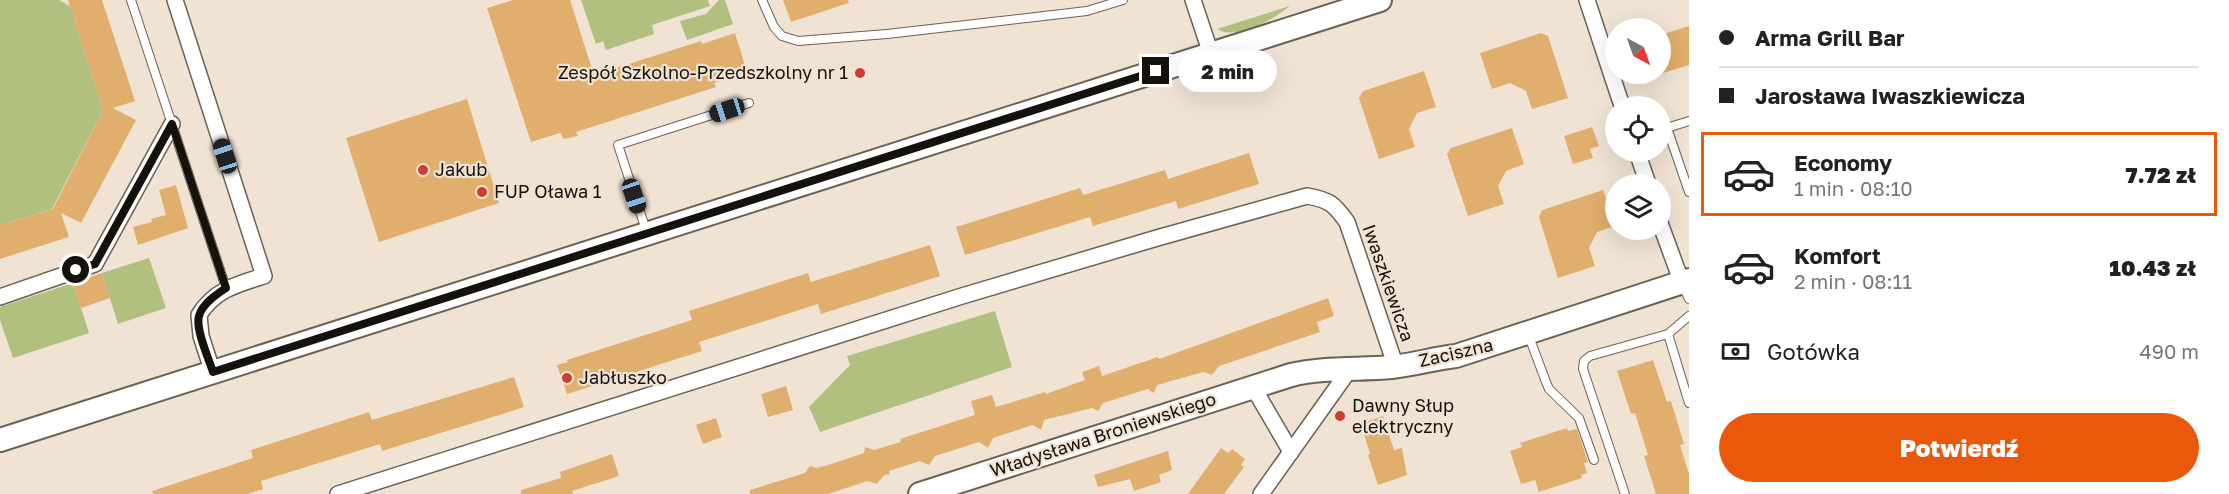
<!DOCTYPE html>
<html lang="pl">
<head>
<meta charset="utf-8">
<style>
  :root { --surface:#fff; --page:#f2f2f2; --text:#222; --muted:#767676; --line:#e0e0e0; --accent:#ea580c }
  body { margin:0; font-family:"Golos Text",sans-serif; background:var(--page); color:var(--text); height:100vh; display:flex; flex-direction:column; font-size:22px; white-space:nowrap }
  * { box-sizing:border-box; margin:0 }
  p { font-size:20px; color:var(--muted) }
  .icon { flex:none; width:33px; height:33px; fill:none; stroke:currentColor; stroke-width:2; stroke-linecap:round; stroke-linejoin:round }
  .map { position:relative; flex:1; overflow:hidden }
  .sheet { display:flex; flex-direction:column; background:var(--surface); width:540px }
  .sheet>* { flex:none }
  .top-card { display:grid; align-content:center; height:132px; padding:0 30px; background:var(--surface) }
  .needle { width:39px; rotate:139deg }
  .tools { position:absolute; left:1605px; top:18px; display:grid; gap:12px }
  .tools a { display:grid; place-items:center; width:66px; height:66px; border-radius:50%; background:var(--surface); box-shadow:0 6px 24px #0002; font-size:30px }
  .end { position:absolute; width:27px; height:27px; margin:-14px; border:8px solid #15110c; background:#fff; box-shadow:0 0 0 3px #fff }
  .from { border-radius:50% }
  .bubble { position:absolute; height:42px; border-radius:21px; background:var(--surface); box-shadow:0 6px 24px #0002; font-size:20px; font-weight:800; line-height:42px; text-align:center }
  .car { position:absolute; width:18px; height:36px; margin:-18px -9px; border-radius:8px; box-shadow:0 0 4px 2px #0007; background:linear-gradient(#222 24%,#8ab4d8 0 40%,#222 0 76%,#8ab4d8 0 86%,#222 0) }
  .top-card b { display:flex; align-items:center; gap:21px; height:57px; font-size:22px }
  .top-card b+b { border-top:2px solid var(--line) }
  .top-card i { width:15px; height:15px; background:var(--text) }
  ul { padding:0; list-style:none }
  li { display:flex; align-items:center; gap:18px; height:84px; margin:0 12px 9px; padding:0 18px; border:3px solid transparent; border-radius:0px }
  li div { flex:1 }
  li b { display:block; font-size:22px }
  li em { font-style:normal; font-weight:800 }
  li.active { border-color:var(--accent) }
  li>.icon { width:54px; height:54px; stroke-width:1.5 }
  .pay { display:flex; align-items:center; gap:15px; height:66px; padding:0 30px; font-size:22px }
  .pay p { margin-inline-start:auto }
  .primary-button { display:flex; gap:12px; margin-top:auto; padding:12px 30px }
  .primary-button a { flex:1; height:69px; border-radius:36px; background:var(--accent); color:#fff; font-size:24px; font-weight:800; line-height:69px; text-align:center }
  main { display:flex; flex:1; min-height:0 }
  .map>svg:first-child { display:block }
  .green { fill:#b1bf7f }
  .building { fill:#e1af6d }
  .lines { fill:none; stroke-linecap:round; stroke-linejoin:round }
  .lane-casing { stroke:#6c6154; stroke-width:10 }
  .street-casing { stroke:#6c6154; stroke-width:18 }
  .secondary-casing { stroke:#6c6154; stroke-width:26 }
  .lane { stroke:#fff; stroke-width:8 }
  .street { stroke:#fff; stroke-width:15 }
  .secondary { stroke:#fff; stroke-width:22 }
  .route { stroke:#15110c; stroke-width:8 }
  .poi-dot { fill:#cc3f30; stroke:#f0e3d4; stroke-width:2 }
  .labels { text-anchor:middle; stroke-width:4.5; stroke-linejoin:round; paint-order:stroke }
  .poi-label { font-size:18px; fill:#15110c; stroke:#f0e3d4; text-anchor:start }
  .street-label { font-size:18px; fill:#15110c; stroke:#f0e3d4 }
</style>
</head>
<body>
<main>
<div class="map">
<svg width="1689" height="494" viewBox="0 0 1689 494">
  <rect width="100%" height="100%" fill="#f0e3d4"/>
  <g class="green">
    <path d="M0,0H59L70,6L103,110L52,209L0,225Z"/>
    <path d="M581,0H708L710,6L652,25L654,34L606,50L603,41L596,44Z"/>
    <path d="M719,0H725L733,24L687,40L680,21L706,14Z"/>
    <path d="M1290,6C1274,19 1237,41 1217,29Z"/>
    <path d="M149,258L166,308L118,324L102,273Z"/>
    <path d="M73,283L89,333L13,358L0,320V307Z"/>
    <path d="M995,311L1012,367L820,432L809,407L850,365L847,356Z"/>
  </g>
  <g class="building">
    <path d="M68,0H102L135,101L113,108L136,120L81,223L61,213L69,237L0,259V225L53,209L103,110Z"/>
    <path d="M513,0H570L594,75L701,41L702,44L735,33L747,72L714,83L716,87L576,132L578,136L564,139L560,133L531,142L487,8Z"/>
    <path d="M783,0H848L849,3L791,22Z"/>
    <path d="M1689,26V65L1660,74V35Z"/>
    <path d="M1541,33L1548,36L1568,98L1532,109L1526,91L1510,83L1492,89L1480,53Z"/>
    <path d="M1424,71L1436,107L1417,113L1409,129L1415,147L1379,159L1359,98L1363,91Z"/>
    <path d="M467,99L499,203L379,242L346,138Z"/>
    <path d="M1592,127L1599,146L1590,149L1593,158L1573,164L1564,136Z"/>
    <path d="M1512,128L1524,164L1506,171L1498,186L1504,204L1468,216L1447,154L1451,148Z"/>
    <path d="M1249,153L1259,184L1178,209L1176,201L1093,226L1090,217L965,255L956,227L1080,188L1083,195L1165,170L1168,179Z"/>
    <path d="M176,185L188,228L138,245L133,227L152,222L151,219L166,215L159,190Z"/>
    <path d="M1603,190L1615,226L1597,232L1589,248L1595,266L1558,278L1539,217L1542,210Z"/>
    <path d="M930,245L940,276L821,314L818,304L699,342L702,351L567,394L557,365L568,362L567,360L692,320L689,311L808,273L811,282Z"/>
    <path d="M102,273L110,298L81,308L73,283Z"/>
    <path d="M1328,298L1334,316L1317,322L1320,332L1219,366L1212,375L1203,372L1157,385L1154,393L1148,389L1103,403L1098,411L1092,408L1044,420L1041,430L1033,425L993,438L988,448L979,442L935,456L929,465L920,461L889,471L890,474L884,475L877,484L867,481L828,494H750V490L805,473L810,466L816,468L825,466L864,453L865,447L874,450L901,442L900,439L975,415L971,401L992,395L996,407L1045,392L1046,394L1085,380L1082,372L1099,366L1102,376L1158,357L1159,359Z"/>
    <path d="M1653,360L1667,402L1671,401L1684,444L1680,445L1689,474V494H1656L1644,456L1648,455L1635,413L1631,414L1617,371Z"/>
    <path d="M514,377L524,407L509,412L382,451L380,444L261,481L263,489L248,494H153L152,491L253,458L251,450L369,412L372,420Z"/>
    <path d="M786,386L793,410L768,417L761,394Z"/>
    <path d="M1383,416L1394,450L1402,448L1407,475L1378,485L1368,455L1370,454L1361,424Z"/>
    <path d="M716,418L722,437L703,444L696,425Z"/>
    <path d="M1567,428L1568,431L1577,429L1588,462L1584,463L1587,473L1581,475L1582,478L1539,492L1535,480L1521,484L1510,451L1522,447L1520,443Z"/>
    <path d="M1221,448L1228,453L1232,449L1245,459L1241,465L1244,467L1224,494H1188Z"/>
    <path d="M1168,451L1172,470L1159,475L1161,482L1134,491L1130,479L1098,487L1094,475Z"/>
    <path d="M612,454L619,476L572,491L573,494H521V490L561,478L560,472Z"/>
  </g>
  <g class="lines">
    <defs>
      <g id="lane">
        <path d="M131,0L226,288"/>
        <path d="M762,0L774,27L782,36L798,41L887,34L1087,11L1123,0"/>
        <path d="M1667,128L1689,192"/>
        <path d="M1660,130L1689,121"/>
        <path d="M647,233L618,145L749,103"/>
        <path d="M1682,284L1689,299"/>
        <path d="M1528,334L1546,382L1549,389L1579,418L1594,460"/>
        <path d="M1668,334L1689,403"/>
        <path d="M1625,494L1583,369L1584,361L1590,356L1668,334L1689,316"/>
      </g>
      <g id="street">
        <path d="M175,0L264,276C238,284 214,290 199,315L201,336L213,373"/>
        <path d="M1193,0L1211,54"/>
        <path d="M1587,0L1622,106"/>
        <path d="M1637,152L1648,184"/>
        <path d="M1660,223L1682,283"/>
        <path d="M0,297L95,264L172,124"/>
        <path d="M1253,387L1291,452"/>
        <path d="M338,494L962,296L1157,238L1307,196C1330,200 1334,204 1347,222L1396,367"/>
        <path d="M1261,494L1350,369"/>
      </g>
      <g id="secondary">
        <path d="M0,440L1380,0"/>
        <path d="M920,494L1291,375C1324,367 1358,370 1392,367C1414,365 1435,358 1456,356L1689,280"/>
      </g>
    </defs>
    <use href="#lane" class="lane-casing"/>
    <use href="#street" class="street-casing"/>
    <use href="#secondary" class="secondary-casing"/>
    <use href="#lane" class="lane"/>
    <use href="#street" class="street"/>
    <use href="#secondary" class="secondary"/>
  </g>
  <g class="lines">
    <path class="route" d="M76,270L95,264L172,124L226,288C217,294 202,304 199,316C195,329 209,359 213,372L1156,71"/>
  </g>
  <g class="poi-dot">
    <circle cx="860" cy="73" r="6"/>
    <circle cx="423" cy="170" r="6"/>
    <circle cx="482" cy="192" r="6"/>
    <circle cx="567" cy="378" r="6"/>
    <circle cx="1340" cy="416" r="6"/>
  </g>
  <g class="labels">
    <g class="poi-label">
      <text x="848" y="79" text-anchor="end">Zespół Szkolno-Przedszkolny nr 1</text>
      <text x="435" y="176">Jakub</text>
      <text x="494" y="198">FUP Oława 1</text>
      <text x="579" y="384">Jabłuszko</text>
      <text x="1352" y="412">Dawny Słup<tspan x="1352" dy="21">elektryczny</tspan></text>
    </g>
    <g class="street-label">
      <text transform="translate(1388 283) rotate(71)" y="6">Iwaszkiewicza</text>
      <text transform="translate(1456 353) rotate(-13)" y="6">Zaciszna</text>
      <text transform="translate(1103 435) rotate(-18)" y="6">Władysława Broniewskiego</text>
    </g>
  </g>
</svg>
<div class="tools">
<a><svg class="needle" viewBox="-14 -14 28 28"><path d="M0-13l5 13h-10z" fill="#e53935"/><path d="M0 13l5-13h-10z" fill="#767676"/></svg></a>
<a><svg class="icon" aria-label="locate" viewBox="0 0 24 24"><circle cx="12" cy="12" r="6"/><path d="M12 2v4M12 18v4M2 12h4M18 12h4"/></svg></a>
<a><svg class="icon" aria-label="layers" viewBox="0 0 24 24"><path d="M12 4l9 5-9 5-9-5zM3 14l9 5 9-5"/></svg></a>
</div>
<i class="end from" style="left:76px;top:270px"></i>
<i class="end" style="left:1156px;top:71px"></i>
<div class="bubble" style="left:1178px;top:50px;width:99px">2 min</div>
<i class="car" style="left:727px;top:110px;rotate:252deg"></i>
<i class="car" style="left:225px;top:156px;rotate:342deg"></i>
<i class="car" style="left:634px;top:196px;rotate:161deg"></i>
</div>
<section class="sheet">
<div class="top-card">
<b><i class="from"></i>Arma Grill Bar</b>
<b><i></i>Jarosława Iwaszkiewicza</b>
</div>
<ul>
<li class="active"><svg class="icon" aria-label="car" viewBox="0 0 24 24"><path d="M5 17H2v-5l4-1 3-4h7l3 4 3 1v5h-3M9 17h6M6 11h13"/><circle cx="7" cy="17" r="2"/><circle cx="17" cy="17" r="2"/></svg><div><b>Economy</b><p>1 min · 08:10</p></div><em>7.72 zł</em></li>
<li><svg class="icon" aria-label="car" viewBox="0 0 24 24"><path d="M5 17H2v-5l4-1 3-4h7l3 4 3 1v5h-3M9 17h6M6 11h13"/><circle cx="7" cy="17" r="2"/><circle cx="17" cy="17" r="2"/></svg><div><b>Komfort</b><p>2 min · 08:11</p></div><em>10.43 zł</em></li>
</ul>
<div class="pay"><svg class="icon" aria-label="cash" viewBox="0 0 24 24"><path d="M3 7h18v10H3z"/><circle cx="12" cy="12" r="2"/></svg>Gotówka<p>490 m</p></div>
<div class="primary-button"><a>Potwierdź</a></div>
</section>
</main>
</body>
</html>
